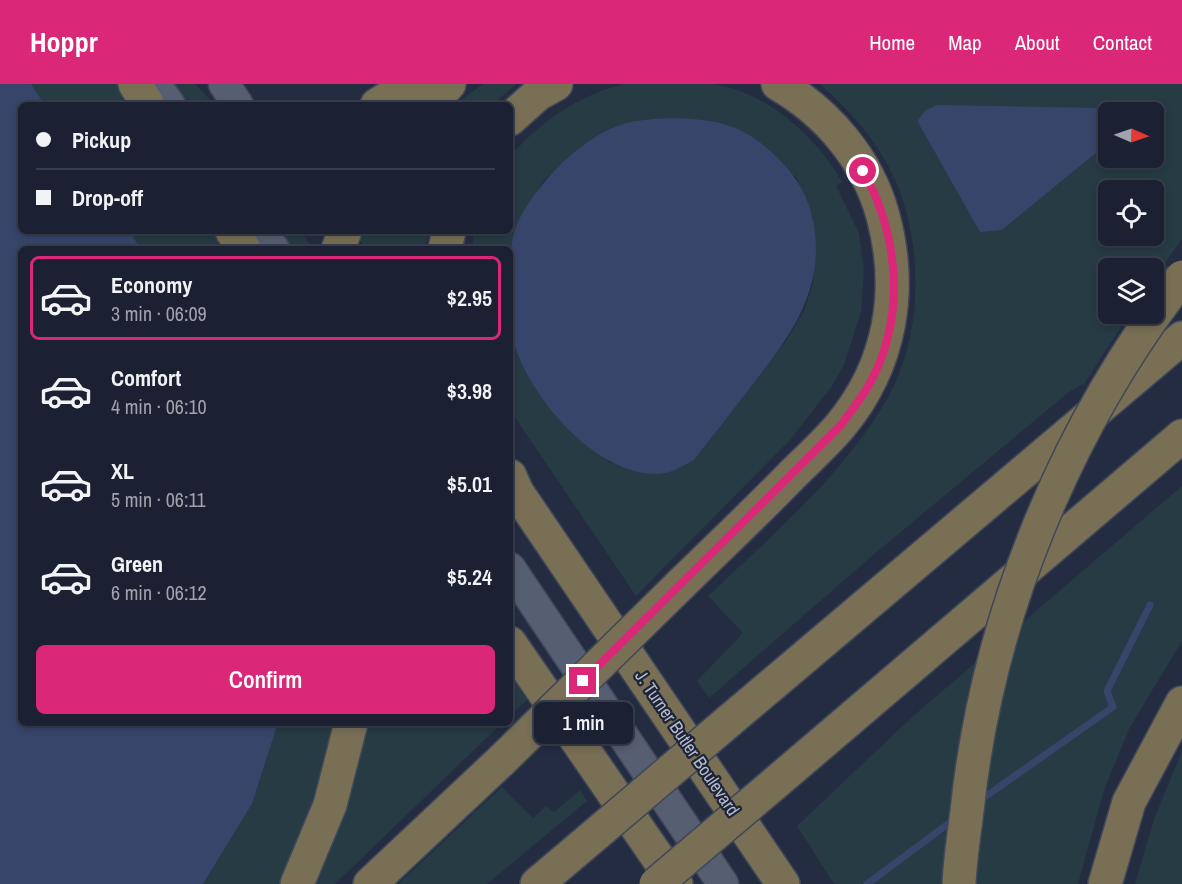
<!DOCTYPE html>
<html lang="en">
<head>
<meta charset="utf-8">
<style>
  :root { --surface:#1b2132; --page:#24293a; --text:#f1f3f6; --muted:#a0a3ac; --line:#393e4d; --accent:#db2777 }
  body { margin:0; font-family:"Archivo Narrow",sans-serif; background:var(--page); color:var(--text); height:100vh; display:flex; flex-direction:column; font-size:22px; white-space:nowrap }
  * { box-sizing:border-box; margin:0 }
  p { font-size:20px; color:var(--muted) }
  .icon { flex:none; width:33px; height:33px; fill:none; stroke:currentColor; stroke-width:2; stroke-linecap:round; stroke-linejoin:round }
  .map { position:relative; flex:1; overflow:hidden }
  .side { position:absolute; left:18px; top:162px; width:495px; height:480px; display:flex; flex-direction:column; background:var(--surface); border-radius:9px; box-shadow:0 3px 9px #0003,0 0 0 2px var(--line) }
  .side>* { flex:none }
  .top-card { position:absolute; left:18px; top:18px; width:495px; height:132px; border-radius:9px; box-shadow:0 3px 9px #0003,0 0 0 2px var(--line); display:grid; align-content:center; height:132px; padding:0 18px; background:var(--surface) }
  .needle { width:39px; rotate:92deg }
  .buttons { position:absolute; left:1098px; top:18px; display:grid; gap:12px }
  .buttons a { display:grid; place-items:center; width:66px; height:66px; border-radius:9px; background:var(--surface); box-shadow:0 3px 9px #0003,0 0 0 2px var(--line); font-size:30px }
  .end { position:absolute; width:27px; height:27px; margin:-14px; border:8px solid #db2777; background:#fff; box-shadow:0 0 0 3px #fff }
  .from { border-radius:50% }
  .bubble { position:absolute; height:42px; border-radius:9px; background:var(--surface); box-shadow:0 3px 9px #0003,0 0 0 2px var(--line); font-size:20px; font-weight:600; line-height:42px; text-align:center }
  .top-card b { display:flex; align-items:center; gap:21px; height:57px; font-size:22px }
  .top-card b+b { border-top:2px solid var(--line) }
  .top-card i { width:15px; height:15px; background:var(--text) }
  ul { padding:10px 0 0; list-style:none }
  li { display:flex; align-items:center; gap:18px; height:84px; margin:0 12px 9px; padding:0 6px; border:3px solid transparent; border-radius:9px }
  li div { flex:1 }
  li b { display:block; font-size:22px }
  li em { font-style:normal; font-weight:600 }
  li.on { border-color:var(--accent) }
  li>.icon { width:54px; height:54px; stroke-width:1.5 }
  .cta { display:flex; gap:12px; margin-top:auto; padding:12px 18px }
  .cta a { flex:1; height:69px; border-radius:9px; background:var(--accent); color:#fff; font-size:24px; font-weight:600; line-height:69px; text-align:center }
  header { display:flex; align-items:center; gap:36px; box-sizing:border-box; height:84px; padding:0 30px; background:var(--accent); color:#fff }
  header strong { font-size:28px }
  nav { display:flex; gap:33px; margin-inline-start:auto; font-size:21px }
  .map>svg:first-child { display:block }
  .green { fill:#263b43; fill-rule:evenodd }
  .water { fill:#37456a }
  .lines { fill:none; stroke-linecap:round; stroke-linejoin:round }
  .stream { stroke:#37456a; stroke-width:7 }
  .primary-casing { stroke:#42485b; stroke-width:33 }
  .motorway-casing { stroke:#404759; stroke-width:36 }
  .primary { stroke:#565e71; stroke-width:30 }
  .motorway { stroke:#786f55; stroke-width:33 }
  .motorway-bridge-casing { stroke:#404759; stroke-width:36; stroke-linecap:butt }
  .motorway-bridge { stroke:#786f55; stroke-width:33 }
  .route { stroke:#db2777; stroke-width:8 }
  .labels { text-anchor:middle; stroke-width:4.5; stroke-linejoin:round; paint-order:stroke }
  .street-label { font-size:18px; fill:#b5bbcc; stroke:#1d2437 }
</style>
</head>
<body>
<header>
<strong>Hoppr</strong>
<nav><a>Home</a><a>Map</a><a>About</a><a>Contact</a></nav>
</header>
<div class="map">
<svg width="1182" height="800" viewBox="0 0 1182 800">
  <rect width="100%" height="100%" fill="#242c42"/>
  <g class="green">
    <path d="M31,0H124L138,21H45Z"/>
    <path d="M172,0H195L215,21H186Z"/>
    <path d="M483,0H516L492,21H454Z"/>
    <path d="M624,0C653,0 684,0 713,0C767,8 816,52 842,98L836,102L859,149L864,186L861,228L844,281L832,302L790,356L636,512L510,326V247C528,310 562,340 611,379L694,376L786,257L804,227L813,199V133L796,93L669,34L642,36L615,43L595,54L543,97L515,147L510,169V165H472L474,147H510V72C543,36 577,12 624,0Z"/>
    <path d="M820,0H1182V155L1154,194V184H1108V230H1129L1085,299L1069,308L872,472L709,614L697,597L743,549L708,512C772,451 844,391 888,313C922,252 923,169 899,105C883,64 853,29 820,0ZM1108,26L1114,28H1154V74H1108V59L1002,146ZM1108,106H1154V152H1108Z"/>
    <path d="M129,147H223L235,165H141Z"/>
    <path d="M276,147H301L313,165H289Z"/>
    <path d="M363,147H428L425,165H366L359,155Z"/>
    <path d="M1182,402V557L1130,643L1105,703L1078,800H834L797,742L912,633Z"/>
    <path d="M510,574L534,609L510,632Z"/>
    <path d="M278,639H338C325,694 307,750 281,800H203L252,720Z"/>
    <path d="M360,639H502L335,800H305Z"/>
    <path d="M1182,667V800H1135L1154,735Z"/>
    <path d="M502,703L533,734L546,722L554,728L580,706L587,717L487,800H398Z"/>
  </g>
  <g class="water">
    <path d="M0,0H31L45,21H21V147H129L141,165H21V639H278L252,720L203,800H0Z"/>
    <path d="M937,21L1103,24L1114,28H1108V59L1002,146L980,148L919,40L918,36L926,26Z"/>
    <path d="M669,34C723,35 749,42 786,83C803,101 812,124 815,148C822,210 789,254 753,300C734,325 714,350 694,376C682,382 671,390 656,390C593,390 524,308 511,249C508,237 510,221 510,208C510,188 509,169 514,149C526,110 577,57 615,43C632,36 651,35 669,34Z"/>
  </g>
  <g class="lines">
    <g class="stream">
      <path d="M979,717L1113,623L1107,607L1150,521"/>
      <path d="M867,800L956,734"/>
    </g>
    <defs>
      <g id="primary">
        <path d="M155,0L170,21"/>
        <path d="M224,0L238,21"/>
        <path d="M261,147L274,165"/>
        <path d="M510,484L723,800"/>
      </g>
      <g id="motorway">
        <path d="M135,0L148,21"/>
        <path d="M377,21L410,0"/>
        <path d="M429,21L449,0"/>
        <path d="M510,35L538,10L556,0"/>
        <path d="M232,147L244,165"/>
        <path d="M338,165L345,147"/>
        <path d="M445,165L449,147"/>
        <path d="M510,392L517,408L783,800"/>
        <path d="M680,501C717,465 754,430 790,393C807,376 826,359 841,341C891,280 903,206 883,132C868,76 827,28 778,0"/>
        <path d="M510,559L676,800"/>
        <path d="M729,637L1182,254"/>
        <path d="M774,700L1182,352"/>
        <path d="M297,800L330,721L351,639"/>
        <path d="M370,800L502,676"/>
        <path d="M537,800L602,745"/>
        <path d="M1105,800L1129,718L1182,619"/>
      </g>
    </defs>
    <use href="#primary" class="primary-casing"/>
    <use href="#motorway" class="motorway-casing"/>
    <use href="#primary" class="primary"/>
    <use href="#motorway" class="motorway"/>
    <defs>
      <g id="motorway-bridge">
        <path d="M502,676L680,501"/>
        <path d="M602,745L729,637"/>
        <path d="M656,800L774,700"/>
        <path d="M959,800C960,776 964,751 967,727C987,535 1064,346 1182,193"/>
      </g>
    </defs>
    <use href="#motorway-bridge" class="motorway-bridge-casing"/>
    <use href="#motorway-bridge" class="motorway-bridge"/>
  </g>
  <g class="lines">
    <path class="route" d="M583,597L841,341C851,327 862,314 870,299C906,233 899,151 863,87"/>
  </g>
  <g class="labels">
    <g class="street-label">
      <text transform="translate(687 659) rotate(56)" y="6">J. Turner Butler Boulevard</text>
    </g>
  </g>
</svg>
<div class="buttons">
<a><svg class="needle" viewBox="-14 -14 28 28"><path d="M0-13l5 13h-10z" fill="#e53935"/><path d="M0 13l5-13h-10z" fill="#a0a3ac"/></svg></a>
<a><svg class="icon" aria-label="locate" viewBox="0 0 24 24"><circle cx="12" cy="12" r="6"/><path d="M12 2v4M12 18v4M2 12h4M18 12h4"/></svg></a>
<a><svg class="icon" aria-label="layers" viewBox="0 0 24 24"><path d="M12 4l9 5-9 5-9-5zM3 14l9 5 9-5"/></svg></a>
</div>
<i class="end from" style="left:863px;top:87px"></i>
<i class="end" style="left:583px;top:597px"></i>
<div class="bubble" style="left:534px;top:618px;width:99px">1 min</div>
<div class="top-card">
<b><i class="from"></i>Pickup</b>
<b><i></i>Drop-off</b>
</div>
<section class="side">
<ul>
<li class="on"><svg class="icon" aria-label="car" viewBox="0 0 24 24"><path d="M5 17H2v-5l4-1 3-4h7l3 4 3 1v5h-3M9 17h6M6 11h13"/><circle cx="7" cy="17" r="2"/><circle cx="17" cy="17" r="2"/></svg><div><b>Economy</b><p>3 min · 06:09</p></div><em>$2.95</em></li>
<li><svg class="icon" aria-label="car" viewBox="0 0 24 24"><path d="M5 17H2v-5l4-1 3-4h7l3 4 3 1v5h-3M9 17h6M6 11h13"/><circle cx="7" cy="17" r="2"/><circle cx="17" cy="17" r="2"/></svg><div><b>Comfort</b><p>4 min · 06:10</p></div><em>$3.98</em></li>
<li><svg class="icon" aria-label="car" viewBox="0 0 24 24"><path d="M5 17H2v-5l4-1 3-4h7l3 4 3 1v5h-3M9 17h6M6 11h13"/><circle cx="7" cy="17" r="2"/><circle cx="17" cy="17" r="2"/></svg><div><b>XL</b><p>5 min · 06:11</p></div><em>$5.01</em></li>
<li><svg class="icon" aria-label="car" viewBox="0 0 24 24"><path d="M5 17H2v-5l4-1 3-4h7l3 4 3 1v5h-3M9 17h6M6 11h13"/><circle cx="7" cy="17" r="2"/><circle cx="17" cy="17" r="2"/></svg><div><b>Green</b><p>6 min · 06:12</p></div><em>$5.24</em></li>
</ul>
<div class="cta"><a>Confirm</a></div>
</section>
</div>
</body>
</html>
